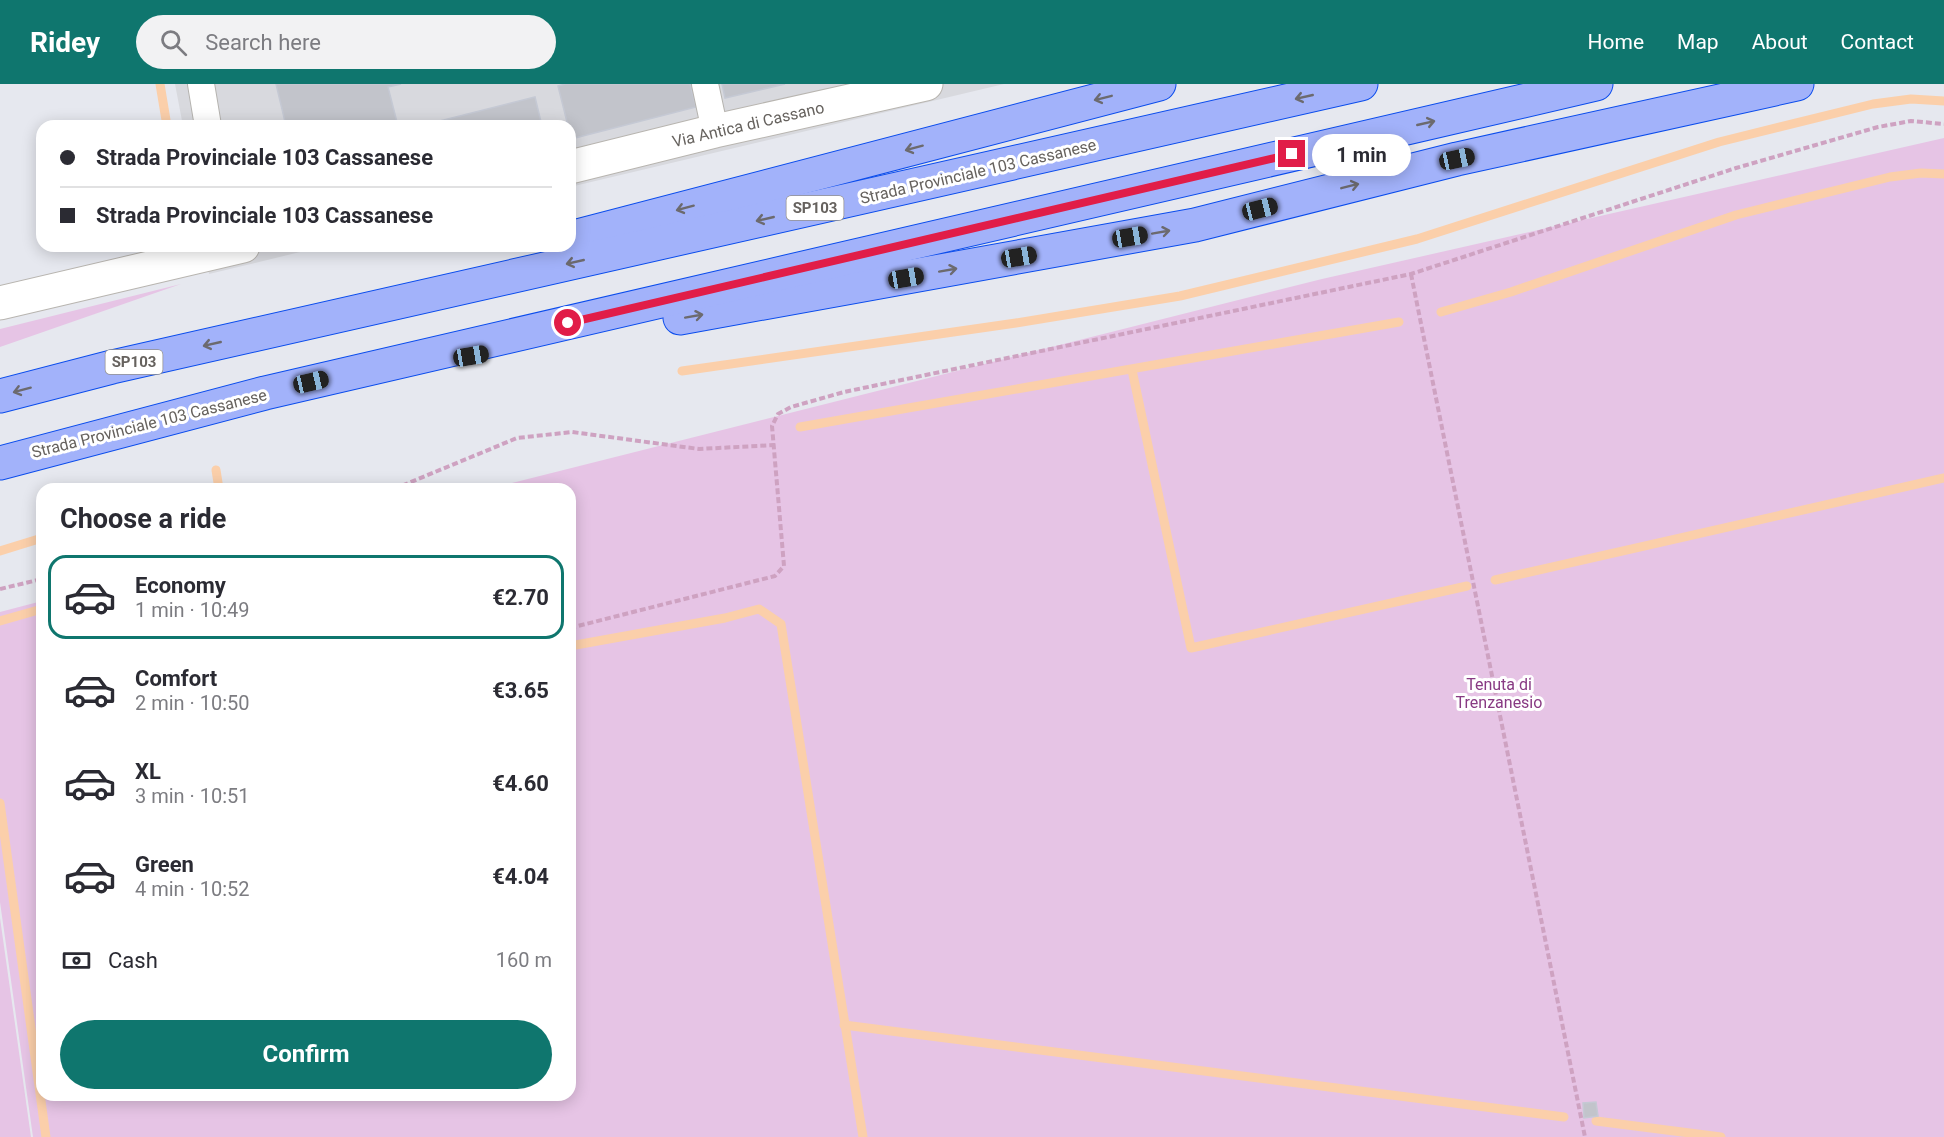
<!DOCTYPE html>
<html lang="en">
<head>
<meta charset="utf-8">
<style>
  :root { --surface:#fff; --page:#f2f2f3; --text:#2b2b33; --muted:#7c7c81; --line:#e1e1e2; --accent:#0f766e }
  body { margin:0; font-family:Roboto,sans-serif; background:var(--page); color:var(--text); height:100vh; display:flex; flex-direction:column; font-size:22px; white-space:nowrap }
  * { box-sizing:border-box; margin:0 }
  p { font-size:20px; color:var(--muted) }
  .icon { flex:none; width:33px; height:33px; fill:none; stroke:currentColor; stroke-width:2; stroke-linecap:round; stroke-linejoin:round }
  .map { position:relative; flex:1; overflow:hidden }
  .drawer { position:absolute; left:36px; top:399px; width:540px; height:618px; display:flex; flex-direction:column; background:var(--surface); border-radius:18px; box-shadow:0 3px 15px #0003 }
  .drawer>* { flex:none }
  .hud { position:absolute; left:36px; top:36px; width:540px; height:132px; border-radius:18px; box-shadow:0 3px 15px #0003; display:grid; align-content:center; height:132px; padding:0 24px; background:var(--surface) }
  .end { position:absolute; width:27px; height:27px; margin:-14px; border:8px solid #e11d48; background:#fff; box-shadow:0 0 0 3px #fff }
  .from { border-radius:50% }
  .bubble { position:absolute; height:42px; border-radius:21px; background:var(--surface); box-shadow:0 3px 15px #0003; font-size:20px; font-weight:700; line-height:42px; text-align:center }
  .car { position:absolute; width:18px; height:36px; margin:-18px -9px; border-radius:8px; box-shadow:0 0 4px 2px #0007; background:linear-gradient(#222 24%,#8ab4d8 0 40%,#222 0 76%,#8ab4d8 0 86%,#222 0) }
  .hud b { display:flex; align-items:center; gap:21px; height:57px; font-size:22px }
  .hud b+b { border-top:2px solid var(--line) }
  .hud i { width:15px; height:15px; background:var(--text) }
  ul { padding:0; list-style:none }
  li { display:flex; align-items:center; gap:18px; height:84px; margin:0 12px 9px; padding:0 12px; border:3px solid transparent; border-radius:18px }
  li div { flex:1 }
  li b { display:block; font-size:22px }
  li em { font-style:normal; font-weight:700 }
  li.selected { border-color:var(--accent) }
  li>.icon { width:54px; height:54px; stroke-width:1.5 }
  h2 { padding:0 24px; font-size:27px; line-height:72px }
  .pay { display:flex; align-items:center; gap:15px; height:66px; padding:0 24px; font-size:22px }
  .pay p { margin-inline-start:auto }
  .primary-button { display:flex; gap:12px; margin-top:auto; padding:12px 24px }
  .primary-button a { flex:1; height:69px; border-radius:36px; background:var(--accent); color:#fff; font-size:24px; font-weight:700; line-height:69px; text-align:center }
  header { display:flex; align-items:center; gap:36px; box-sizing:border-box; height:84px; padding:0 30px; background:var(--accent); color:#fff }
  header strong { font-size:28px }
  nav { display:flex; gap:33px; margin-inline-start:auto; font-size:21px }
  .search { width:420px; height:54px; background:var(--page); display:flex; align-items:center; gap:15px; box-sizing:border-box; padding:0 21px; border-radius:33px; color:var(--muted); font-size:22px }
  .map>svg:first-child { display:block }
  .industrial { fill:#d8d9de }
  .green { fill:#e6c4e5 }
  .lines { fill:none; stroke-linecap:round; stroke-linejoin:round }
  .stream { stroke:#fbcfaa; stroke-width:9 }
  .building { fill:#c2c4cb; stroke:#c5c9d4; stroke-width:1.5 }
  .minor-casing { stroke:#b5b3af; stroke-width:28 }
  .secondary-casing { stroke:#b8b5b0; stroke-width:35 }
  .trunk-casing { stroke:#0a4cec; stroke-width:35 }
  .path { stroke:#cea2c1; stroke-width:4; stroke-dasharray:6 3; stroke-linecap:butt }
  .minor { stroke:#fff; stroke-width:26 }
  .secondary { stroke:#fff; stroke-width:33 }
  .trunk { stroke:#a2b2fa; stroke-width:33 }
  .oneway { stroke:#6c6a6e }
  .route { stroke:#e11d48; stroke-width:8 }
  .labels { text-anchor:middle; stroke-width:6; stroke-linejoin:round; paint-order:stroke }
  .shield { fill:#fff; stroke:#94918e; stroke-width:1.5 }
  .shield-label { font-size:15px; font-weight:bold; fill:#66625e }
  .street-label { font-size:16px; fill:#66625e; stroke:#fff }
  .park-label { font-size:16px; fill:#883a83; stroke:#fff }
</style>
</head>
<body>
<header>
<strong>Ridey</strong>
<div class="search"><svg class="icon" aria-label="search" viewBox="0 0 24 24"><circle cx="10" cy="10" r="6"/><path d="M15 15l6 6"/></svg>Search here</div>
<nav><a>Home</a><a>Map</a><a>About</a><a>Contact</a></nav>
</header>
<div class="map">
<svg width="1944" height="1053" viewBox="0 0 1944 1053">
  <rect width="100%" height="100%" fill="#e6e8ef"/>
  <g class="industrial">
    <path d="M175,0H1004L570,103V42H183Z"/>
    <path d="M204,162H325L209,190Z"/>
  </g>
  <g class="green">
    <path d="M1944,54V1053H33L0,818V528L42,517V1011H570V405H488L1322,195Z"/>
    <path d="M181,200L0,263V245Z"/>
    <path d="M0,834L31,1053H0Z"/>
  </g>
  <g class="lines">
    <g class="stream">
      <path d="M160,0L167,42"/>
      <path d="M1441,228L1511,208L1736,131L1890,93L1921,89L1944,90"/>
      <path d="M1132,286L1191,564L1467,502"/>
      <path d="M682,287L1016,239L1180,212L1417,155L1719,58L1873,20L1911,15L1944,17"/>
      <path d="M800,343L1399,238"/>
      <path d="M216,386L219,405"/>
      <path d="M0,467L42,454"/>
      <path d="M1495,496L1944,394"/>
      <path d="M0,537L42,525"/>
      <path d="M570,562L725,534L759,525L781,540L863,1053"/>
      <path d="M0,719L46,1053"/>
      <path d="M844,941L1564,1033"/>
      <path d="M1596,1037L1721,1053"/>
    </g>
  </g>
  <g class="building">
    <path d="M276,0H401L388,3L398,42H286Z"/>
    <path d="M565,0H690L696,23L571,55L570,42H568L558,2Z"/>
    <path d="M722,0H785L725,14Z"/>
    <path d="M535,13L542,42H420Z"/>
    <path d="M1596,1018L1598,1032L1584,1034L1583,1019Z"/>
  </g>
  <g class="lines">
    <defs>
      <g id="minor">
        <path d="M201,0L208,42"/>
        <path d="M705,0L715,47"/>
      </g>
      <g id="secondary">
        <path d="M570,83L715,47L926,0"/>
        <path d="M0,219L243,162"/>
      </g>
      <g id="trunk">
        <path d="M570,154L1159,0"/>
        <path d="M680,234L1195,141L1457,75L1797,0"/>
        <path d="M0,312L112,283L1361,0"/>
        <path d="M0,379L265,309L1596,0"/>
      </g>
    </defs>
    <use href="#minor" class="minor-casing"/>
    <use href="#secondary" class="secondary-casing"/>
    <use href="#trunk" class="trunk-casing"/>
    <g class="path">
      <path d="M1411,190L1585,1053"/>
      <path d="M394,405L517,354L572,348L699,365L775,361"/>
      <path d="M0,505L42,495"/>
      <path d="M570,544L775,492L784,482L772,342L778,330L791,323L844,308L1411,190L1736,84L1878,43L1911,37L1944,40"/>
    </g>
    <use href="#minor" class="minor"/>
    <use href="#secondary" class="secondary"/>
    <use href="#trunk" class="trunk"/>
  </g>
  <defs><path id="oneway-shaft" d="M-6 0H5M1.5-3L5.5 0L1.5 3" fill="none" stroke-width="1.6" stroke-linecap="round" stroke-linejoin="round" transform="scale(1.5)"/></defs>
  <g class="oneway">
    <use href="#oneway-shaft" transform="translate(1304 13) rotate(167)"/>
    <use href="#oneway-shaft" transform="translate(1103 14) rotate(166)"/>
    <use href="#oneway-shaft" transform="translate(1426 39) rotate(-13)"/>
    <use href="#oneway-shaft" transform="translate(914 64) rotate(165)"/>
    <use href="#oneway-shaft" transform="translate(1350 102) rotate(-14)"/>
    <use href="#oneway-shaft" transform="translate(685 124) rotate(165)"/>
    <use href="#oneway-shaft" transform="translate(765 135) rotate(167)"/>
    <use href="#oneway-shaft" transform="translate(1161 148) rotate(-10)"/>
    <use href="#oneway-shaft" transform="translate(575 178) rotate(167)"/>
    <use href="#oneway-shaft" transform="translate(948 186) rotate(-10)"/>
    <use href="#oneway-shaft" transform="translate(694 232) rotate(-10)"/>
    <use href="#oneway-shaft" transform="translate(212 260) rotate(167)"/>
    <use href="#oneway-shaft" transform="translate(22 306) rotate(165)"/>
  </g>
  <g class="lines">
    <path class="route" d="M568,239L1292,70"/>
  </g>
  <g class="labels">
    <g class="shield">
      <rect x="786.5" y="112" width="57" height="24" rx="4.5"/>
      <rect x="105.5" y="266" width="57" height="24" rx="4.5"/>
    </g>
    <g class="shield-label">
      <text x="815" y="129">SP103</text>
      <text x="134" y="283">SP103</text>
    </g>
    <g class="street-label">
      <text transform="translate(748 40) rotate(-13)" y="6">Via Antica di Cassano</text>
      <text transform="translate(978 87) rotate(-13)" y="6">Strada Provinciale 103 Cassanese</text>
      <text transform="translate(149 339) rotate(-14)" y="6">Strada Provinciale 103 Cassanese</text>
    </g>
    <g class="park-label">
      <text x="1499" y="606">Tenuta di<tspan x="1499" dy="18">Trenzanesio</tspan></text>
    </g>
  </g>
</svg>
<i class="end from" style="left:568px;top:239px"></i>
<i class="end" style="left:1292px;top:70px"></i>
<div class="bubble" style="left:1312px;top:50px;width:99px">1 min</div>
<i class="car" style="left:1457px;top:75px;rotate:78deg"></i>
<i class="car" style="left:1260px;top:125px;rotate:76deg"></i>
<i class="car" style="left:1130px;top:153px;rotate:80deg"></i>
<i class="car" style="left:1019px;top:173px;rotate:80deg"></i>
<i class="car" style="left:906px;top:194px;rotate:80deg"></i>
<i class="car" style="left:471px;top:272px;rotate:80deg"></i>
<i class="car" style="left:311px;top:298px;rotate:77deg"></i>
<div class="hud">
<b><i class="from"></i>Strada Provinciale 103 Cassanese</b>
<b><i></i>Strada Provinciale 103 Cassanese</b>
</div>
<section class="drawer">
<h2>Choose a ride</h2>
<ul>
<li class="selected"><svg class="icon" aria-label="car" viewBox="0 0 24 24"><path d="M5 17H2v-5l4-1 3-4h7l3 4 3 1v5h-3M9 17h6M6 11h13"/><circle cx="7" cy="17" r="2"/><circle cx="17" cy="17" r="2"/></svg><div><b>Economy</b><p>1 min · 10:49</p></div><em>€2.70</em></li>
<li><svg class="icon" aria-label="car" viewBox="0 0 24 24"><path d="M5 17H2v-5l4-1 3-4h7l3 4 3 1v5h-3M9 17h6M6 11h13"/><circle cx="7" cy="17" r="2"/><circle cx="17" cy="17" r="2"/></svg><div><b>Comfort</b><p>2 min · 10:50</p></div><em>€3.65</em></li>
<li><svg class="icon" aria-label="car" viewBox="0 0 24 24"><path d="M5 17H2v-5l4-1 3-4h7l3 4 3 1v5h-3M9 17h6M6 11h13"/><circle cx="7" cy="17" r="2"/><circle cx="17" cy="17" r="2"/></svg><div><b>XL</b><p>3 min · 10:51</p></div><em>€4.60</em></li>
<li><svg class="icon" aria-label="car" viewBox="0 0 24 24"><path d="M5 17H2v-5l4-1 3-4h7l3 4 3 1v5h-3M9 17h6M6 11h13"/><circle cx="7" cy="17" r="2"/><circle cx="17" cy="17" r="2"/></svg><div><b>Green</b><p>4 min · 10:52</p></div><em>€4.04</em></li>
</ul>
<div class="pay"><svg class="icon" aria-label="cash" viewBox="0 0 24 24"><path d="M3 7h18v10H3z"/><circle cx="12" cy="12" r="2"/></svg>Cash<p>160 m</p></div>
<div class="primary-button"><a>Confirm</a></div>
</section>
</div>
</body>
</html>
